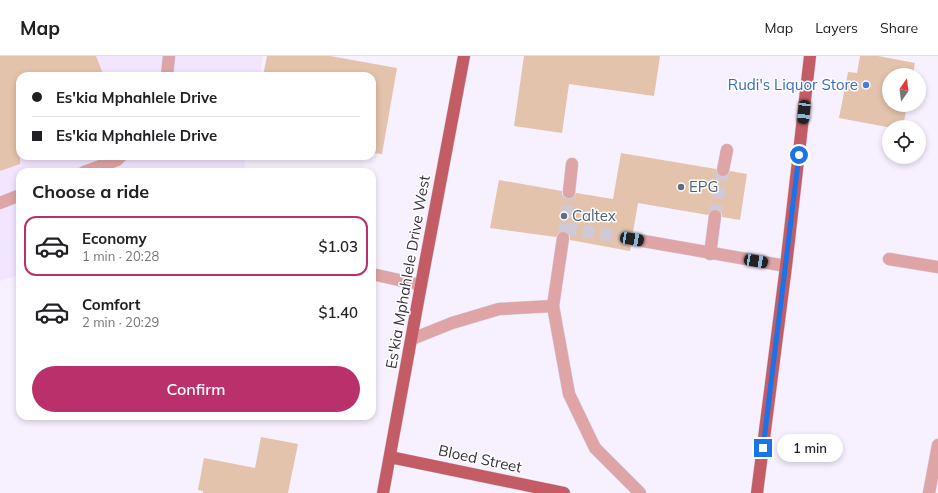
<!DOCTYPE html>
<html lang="en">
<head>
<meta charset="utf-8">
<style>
  :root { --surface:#fff; --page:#f6f6f6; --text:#202124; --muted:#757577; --line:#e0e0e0; --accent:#ba306a }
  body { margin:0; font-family:Mulish,sans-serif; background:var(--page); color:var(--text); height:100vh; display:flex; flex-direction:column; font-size:15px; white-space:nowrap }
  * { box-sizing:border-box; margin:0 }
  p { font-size:13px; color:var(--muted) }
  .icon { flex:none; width:22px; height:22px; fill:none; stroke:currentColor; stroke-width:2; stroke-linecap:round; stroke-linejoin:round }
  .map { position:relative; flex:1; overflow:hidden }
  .drawer { position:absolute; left:16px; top:112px; width:360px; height:252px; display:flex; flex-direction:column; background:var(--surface); border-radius:12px; box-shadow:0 2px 6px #0003 }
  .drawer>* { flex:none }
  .hud { position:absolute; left:16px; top:16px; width:360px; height:88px; border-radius:12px; box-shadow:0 2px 6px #0003; display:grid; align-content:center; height:88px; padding:0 16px; background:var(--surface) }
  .needle { width:26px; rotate:14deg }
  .tools { position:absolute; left:882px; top:12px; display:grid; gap:8px }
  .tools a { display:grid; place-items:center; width:44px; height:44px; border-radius:50%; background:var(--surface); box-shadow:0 2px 6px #0003; font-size:20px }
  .end { position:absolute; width:18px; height:18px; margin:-9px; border:5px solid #1a73e8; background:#fff; box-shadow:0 0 0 2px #fff }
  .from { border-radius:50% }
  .bubble { position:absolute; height:28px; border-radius:14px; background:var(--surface); box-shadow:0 2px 6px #0003; font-size:13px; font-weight:600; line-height:28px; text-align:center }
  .car { position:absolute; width:12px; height:24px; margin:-12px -6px; border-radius:5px; box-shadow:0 0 3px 1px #0007; background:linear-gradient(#222 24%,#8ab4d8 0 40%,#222 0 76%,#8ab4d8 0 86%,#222 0) }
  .hud b { display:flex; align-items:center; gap:14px; height:38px; font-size:15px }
  .hud b+b { border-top:1px solid var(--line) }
  .hud i { width:10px; height:10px; background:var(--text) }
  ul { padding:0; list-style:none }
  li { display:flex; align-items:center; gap:12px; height:60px; margin:0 8px 6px; padding:0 8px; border:2px solid transparent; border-radius:12px }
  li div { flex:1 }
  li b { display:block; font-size:15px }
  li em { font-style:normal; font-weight:600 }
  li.current { border-color:var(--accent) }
  li>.icon { width:36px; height:36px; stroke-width:1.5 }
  h2 { padding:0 16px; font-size:18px; line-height:48px }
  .action { display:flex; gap:8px; margin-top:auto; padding:8px 16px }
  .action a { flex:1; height:46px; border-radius:24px; background:var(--accent); color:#fff; font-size:16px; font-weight:600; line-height:46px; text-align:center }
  header { display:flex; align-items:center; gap:24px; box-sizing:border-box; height:56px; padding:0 20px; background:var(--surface); border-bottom:1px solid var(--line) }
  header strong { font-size:19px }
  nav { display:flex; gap:22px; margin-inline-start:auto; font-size:14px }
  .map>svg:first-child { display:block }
  .built { fill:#f2e6ff }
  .building { fill:#e3c3ab }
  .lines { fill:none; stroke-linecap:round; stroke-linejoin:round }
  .minor-tunnel { stroke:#d0c9d7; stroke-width:12; stroke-dasharray:12 6; stroke-linecap:butt }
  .minor-casing { stroke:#d4cddb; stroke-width:13 }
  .major-casing { stroke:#d4cddb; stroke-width:13 }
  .minor { stroke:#dfa4a5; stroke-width:12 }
  .major { stroke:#c35c64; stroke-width:12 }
  .route { stroke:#1a73e8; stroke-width:5 }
  .shop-dot { fill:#3f7fe0; stroke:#fff; stroke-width:1.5 }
  .service-dot { fill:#5c6f8a; stroke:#fff; stroke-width:1.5 }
  .labels { text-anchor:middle; stroke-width:3; stroke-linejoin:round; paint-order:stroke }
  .shop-label { font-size:15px; fill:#366cbe; stroke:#fff; text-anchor:end }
  .service-label { font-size:15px; fill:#4e5e75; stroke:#fff; text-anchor:start }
  .street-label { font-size:15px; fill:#352f3c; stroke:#fff }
</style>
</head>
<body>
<header>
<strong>Map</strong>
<nav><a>Map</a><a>Layers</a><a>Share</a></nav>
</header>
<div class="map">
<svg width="938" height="437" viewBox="0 0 938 437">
  <rect width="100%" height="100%" fill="#f7f0fe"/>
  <path class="built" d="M0,0H263L260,20H20V100H246L244,116H20V219L0,225Z"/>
  <g class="building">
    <path d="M0,0H96L104,20H20V108L0,115Z"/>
    <path d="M267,0H330L397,12L382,98L372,97V20H263Z"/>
    <path d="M524,0H660L654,40L569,28L562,77L514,70Z"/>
    <path d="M860,0H878L915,7L913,19H889V49H907L903,71H887L839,62L848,16L857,17Z"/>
    <path d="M621,97L716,113L718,119L722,121L728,119L730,115L747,118L740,164L722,161V157L716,153H712L708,159L638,147L633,176L627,178L625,182L627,188L631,190L630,195L570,184V179L564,175H560L556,181L490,172L499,124L562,135V139L568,143H572L576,137L613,143Z"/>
    <path d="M261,381L298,388L288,437H203V435L198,434L204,402L255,412Z"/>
  </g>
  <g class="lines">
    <g class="minor-tunnel">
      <path d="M715,160L723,114"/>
      <path d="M565,172L632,183"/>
      <path d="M564,179L569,136"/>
    </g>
    <defs>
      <g id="minor">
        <path d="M167,20L169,0"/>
        <path d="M723,114L727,94"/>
        <path d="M84,116L117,104L121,100"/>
        <path d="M569,136L572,108"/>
        <path d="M0,147L20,139"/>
        <path d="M563,182L553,250L569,338L595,392L640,437"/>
        <path d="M632,183L786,210"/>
        <path d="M710,198L715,160"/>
        <path d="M889,203L938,211"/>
        <path d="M372,218L421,229"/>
        <path d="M412,283L452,267L499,253L553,250"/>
        <path d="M929,437L938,389"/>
      </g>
      <g id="major">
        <path d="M390,401L564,437"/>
        <path d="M383,437L421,229L464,0"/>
        <path d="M757,437L786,210L810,0"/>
      </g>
    </defs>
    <use href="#minor" class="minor-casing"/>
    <use href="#major" class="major-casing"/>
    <use href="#minor" class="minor"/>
    <use href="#major" class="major"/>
  </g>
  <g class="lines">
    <path class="route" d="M763,392L799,99"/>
  </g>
  <circle class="shop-dot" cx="866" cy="29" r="4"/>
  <g class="service-dot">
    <circle cx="681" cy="131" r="4"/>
    <circle cx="564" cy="160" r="4"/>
  </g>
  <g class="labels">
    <g class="shop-label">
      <text x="858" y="34">Rudi's Liquor Store</text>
    </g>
    <g class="service-label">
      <text x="689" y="136">EPG</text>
      <text x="572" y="165">Caltex</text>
    </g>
    <g class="street-label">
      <text transform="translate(408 216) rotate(-80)" y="5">Es'kia Mphahlele Drive West</text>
      <text transform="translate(480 403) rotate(12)" y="5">Bloed Street</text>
    </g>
  </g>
</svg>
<div class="tools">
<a><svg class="needle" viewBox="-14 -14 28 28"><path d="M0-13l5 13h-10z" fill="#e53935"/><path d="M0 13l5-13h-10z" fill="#757577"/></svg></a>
<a><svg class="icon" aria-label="locate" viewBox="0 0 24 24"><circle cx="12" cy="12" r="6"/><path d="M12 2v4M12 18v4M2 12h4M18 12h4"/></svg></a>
</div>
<i class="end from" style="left:799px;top:99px"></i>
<i class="end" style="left:763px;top:392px"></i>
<div class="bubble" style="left:777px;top:378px;width:66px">1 min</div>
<i class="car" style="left:804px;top:56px;rotate:186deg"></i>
<i class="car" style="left:632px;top:183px;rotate:100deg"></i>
<i class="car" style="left:756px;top:205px;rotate:99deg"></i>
<div class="hud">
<b><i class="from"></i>Es'kia Mphahlele Drive</b>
<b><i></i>Es'kia Mphahlele Drive</b>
</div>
<section class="drawer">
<h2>Choose a ride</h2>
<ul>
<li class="current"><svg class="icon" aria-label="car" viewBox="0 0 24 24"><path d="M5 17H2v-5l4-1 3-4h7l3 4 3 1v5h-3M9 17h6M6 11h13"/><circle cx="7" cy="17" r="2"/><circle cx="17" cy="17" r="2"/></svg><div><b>Economy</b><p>1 min · 20:28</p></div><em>$1.03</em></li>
<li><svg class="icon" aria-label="car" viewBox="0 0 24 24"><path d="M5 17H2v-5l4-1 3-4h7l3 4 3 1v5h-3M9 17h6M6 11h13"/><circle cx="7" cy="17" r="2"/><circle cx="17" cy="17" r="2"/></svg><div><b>Comfort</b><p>2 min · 20:29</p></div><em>$1.40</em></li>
</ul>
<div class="action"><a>Confirm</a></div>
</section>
</div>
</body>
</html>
